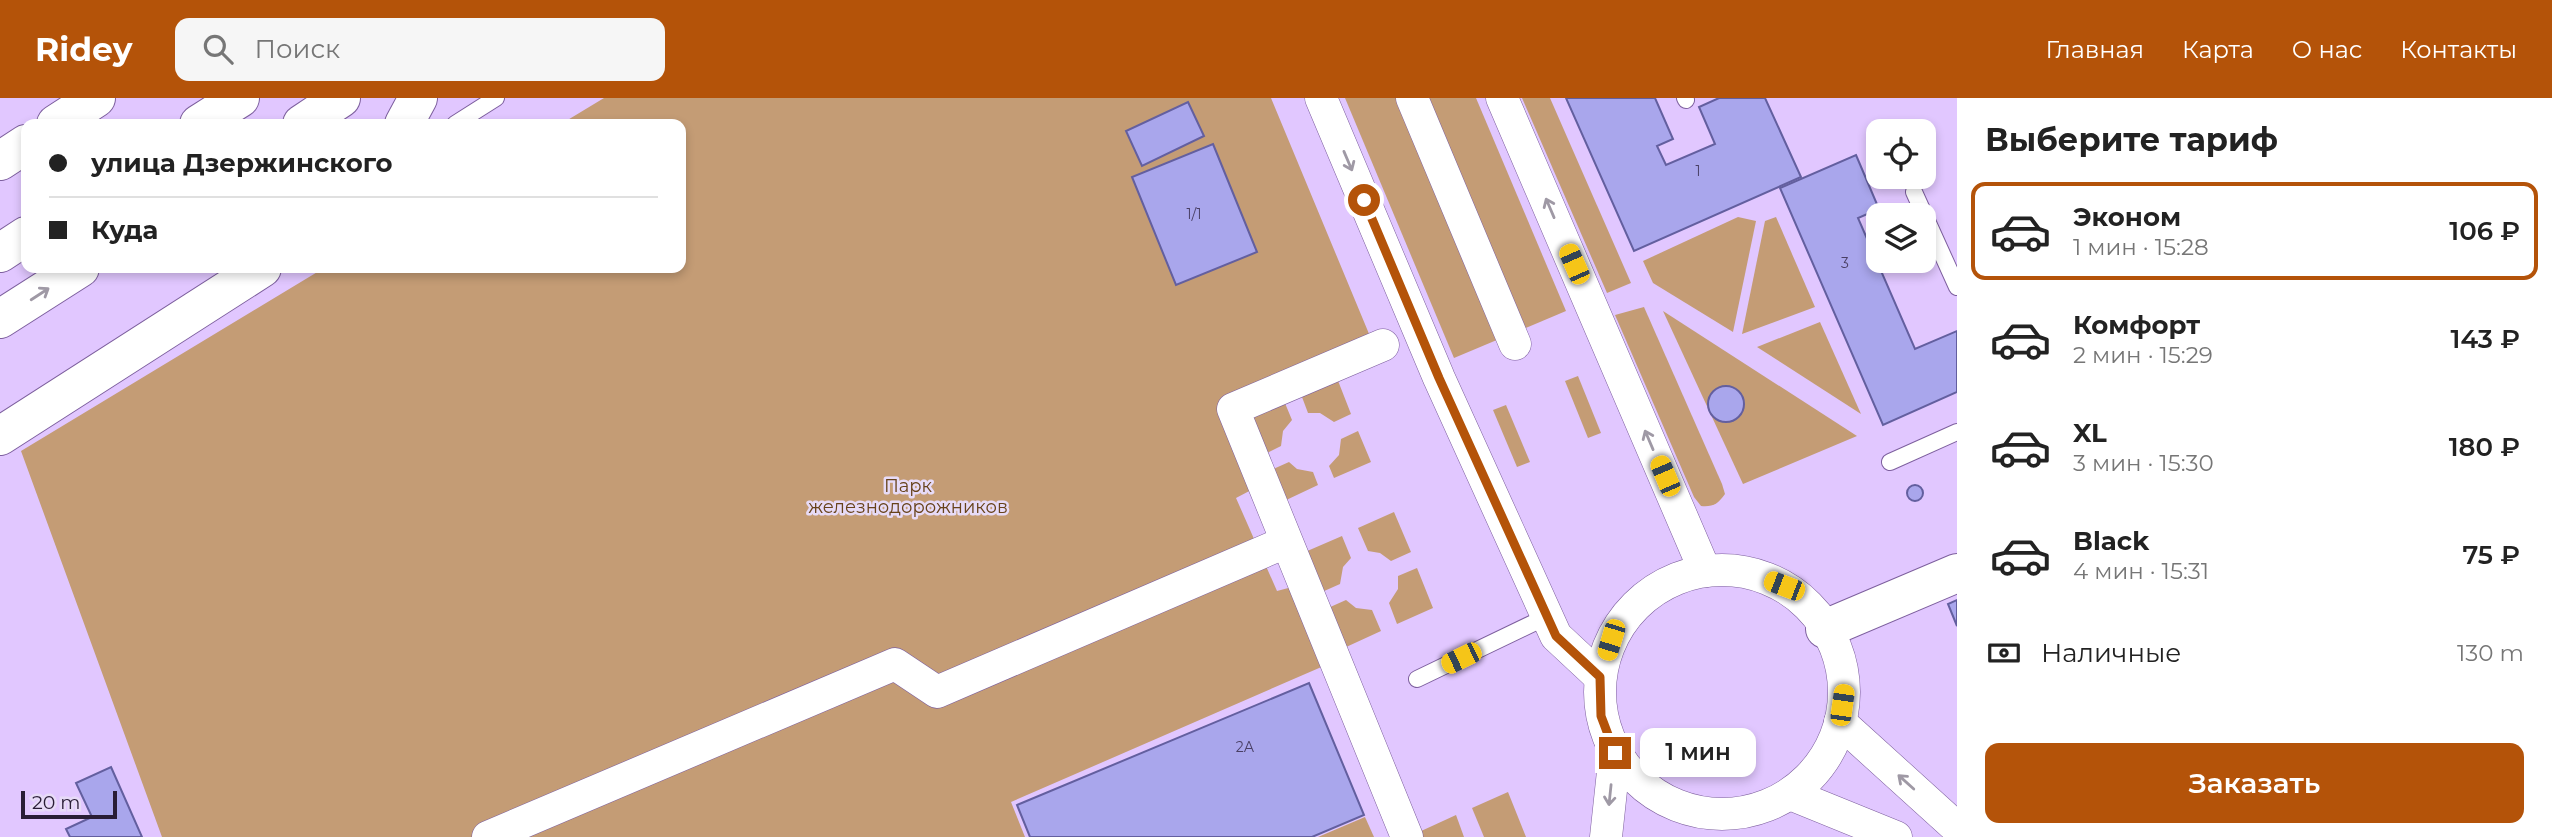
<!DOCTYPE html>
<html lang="ru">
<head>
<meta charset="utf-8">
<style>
  :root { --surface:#fff; --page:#f6f6f6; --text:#222; --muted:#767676; --line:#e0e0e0; --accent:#b45309 }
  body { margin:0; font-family:Montserrat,sans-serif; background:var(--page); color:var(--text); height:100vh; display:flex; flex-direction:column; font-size:26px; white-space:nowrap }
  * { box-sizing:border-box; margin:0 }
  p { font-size:23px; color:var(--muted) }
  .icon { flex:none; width:38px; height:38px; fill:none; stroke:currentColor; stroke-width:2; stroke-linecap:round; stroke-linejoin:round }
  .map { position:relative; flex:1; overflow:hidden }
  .drawer { display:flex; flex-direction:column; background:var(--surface); width:595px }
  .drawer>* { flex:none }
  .top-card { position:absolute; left:21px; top:21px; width:665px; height:154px; border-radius:14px; box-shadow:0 4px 10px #0003; display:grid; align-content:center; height:154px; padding:0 28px; background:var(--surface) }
  .controls { position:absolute; left:1866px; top:21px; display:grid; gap:14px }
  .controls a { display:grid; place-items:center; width:70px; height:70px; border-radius:14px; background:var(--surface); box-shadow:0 4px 10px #0003; font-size:35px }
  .scale { position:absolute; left:21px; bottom:18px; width:96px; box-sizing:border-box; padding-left:7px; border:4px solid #291d36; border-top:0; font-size:19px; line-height:24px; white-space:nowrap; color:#291d36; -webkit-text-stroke:5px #e7dbf7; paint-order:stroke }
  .end { position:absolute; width:32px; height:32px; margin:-16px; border:9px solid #b45309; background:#fff; box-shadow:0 0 0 4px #fff }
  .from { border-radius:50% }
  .bubble { position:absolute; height:49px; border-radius:14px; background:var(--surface); box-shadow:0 4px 10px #0003; font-size:23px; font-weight:600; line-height:49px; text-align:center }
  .car { position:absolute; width:21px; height:42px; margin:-21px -10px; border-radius:9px; box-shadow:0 0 5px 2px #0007; background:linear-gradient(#f5c518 24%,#345 0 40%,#f5c518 0 76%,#345 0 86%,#f5c518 0) }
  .top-card b { display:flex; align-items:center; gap:24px; height:66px; font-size:26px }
  .top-card b+b { border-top:2px solid var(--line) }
  .top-card i { width:18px; height:18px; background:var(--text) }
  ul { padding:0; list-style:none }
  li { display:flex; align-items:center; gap:21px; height:98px; margin:0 14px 10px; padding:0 14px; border:4px solid transparent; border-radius:14px }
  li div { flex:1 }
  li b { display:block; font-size:26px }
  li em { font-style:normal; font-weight:600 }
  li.active { border-color:var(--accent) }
  li>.icon { width:63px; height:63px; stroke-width:1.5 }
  h2 { padding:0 28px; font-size:32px; line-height:84px }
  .pay { display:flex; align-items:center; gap:18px; height:77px; padding:0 28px; font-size:26px }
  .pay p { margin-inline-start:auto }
  .button { display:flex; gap:14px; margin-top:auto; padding:14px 28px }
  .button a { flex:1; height:80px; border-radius:14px; background:var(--accent); color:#fff; font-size:28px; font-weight:600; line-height:80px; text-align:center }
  header { display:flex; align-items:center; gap:42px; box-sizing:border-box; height:98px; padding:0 35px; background:var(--accent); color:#fff }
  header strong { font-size:33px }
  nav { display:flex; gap:38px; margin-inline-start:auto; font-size:24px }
  .search { width:490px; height:63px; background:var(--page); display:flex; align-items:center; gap:18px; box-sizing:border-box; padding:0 24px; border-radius:14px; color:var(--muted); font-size:26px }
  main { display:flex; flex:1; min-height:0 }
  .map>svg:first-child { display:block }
  .green { fill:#c49c75 }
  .building { fill:#a9a6ec; stroke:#635f9f; stroke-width:2 }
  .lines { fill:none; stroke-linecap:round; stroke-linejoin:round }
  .lane-casing { stroke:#7d5f9e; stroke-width:18 }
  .street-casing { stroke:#7d5f9e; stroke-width:33 }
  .secondary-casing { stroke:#7d5f9e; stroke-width:40 }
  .primary-casing { stroke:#7d5f9e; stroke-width:40 }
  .lane { stroke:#fff; stroke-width:16 }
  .street { stroke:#fff; stroke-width:32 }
  .secondary { stroke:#fff; stroke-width:38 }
  .primary { stroke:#fff; stroke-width:38 }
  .oneway { stroke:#9f99a5 }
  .route { stroke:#b45309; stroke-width:9 }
  .labels { text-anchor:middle; stroke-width:5; stroke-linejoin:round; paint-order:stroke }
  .number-label { font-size:14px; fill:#493f64 }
  .park-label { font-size:18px; fill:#67421a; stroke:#e7dbf7 }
</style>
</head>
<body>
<header>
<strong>Ridey</strong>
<div class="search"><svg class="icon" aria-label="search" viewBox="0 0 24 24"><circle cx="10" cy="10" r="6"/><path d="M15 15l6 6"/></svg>Поиск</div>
<nav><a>Главная</a><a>Карта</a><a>О нас</a><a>Контакты</a></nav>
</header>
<main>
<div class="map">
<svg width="1957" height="739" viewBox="0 0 1957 739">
  <rect width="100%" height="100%" fill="#e1c7ff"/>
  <g class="green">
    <path d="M604,0H1271L1372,243L1218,310L1255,390L1236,400L1277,493L1292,489L1326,567L1011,704L1025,739H162L21,353L324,170H681V26H561Z"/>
    <path d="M1345,0H1476L1566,213L1454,260Z"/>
    <path d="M1522,0H1550L1631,185L1607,195Z"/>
    <path d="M1738,119L1756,123L1733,234L1653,185L1643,163Z"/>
    <path d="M1776,119L1815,209L1742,236L1765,123Z"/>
    <path d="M1644,209L1722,386L1725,396C1718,406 1713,409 1701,408L1694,399L1615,217Z"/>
    <path d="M1663,213L1857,338L1743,386Z"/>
    <path d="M1820,224L1861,316L1757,249Z"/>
    <path d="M1335,275L1351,316L1334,324L1320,315H1308L1299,291Z"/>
    <path d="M1578,278L1601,335L1588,340L1565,283Z"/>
    <path d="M1282,298L1292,322L1283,333L1281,348L1263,357L1246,315Z"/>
    <path d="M1506,307L1530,364L1517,369L1493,312Z"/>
    <path d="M1358,333L1371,364L1334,380L1329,368L1339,357L1341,341Z"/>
    <path d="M1289,364L1297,371L1313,374L1318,387L1282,404L1269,373Z"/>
    <path d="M1394,414L1411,454L1391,463L1380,455L1368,453L1358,430Z"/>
    <path d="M1342,438L1351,460L1343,469L1340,486L1322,494L1305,454Z"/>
    <path d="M1417,470L1433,510L1397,526L1389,505L1398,491V478Z"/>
    <path d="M1346,502L1356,510L1372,512L1381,533L1344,550L1328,510Z"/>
    <path d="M1508,694L1526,739H1484L1472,710Z"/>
    <path d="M1456,717L1464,739H1421L1419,734Z"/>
    <path d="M1365,719L1374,739H1318Z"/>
  </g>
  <g class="building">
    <path d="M1566,0H1655L1673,41L1657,48L1666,67L1715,46L1699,9L1719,0H1765L1801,79L1634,153Z"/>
    <path d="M1188,4L1204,38L1142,68L1126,33Z"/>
    <path d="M1213,46L1257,154L1176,187L1132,79Z"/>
    <path d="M1856,57L1879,111L1858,120L1915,251L1957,233V294L1883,327L1780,90Z"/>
    <circle cx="1726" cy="306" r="18"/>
    <circle cx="1915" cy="395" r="8"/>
    <path d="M1957,502V528L1948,506Z"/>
    <path d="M1309,585L1364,717L1312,739H1030L1017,707Z"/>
    <path d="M111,669L142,739H70L66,731L92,719L76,685Z"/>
  </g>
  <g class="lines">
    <defs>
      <g id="lane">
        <path d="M1685,0L1686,2"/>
        <path d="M455,26L496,0"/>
        <path d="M1914,94L1957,189"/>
        <path d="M1890,364L1957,334"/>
        <path d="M1417,581L1548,518"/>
      </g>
      <g id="street">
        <path d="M1321,0L1439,280L1556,538L1600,579"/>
        <path d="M1412,0L1515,246"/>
        <path d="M1502,0L1705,473"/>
        <path d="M1383,247L1233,311L1407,739"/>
        <circle cx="1722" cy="594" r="122"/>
        <path d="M1840,624L1957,730"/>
        <path d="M1790,696L1896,739"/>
        <path d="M488,739L895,566L937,594L1286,444"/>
        <path d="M1606,739L1615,655"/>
      </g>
      <g id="secondary">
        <path d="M56,26L96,0"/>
        <path d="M404,26L418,0"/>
        <path d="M0,63L26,46"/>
        <path d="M0,338L262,170"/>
        <path d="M1825,531L1957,475"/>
      </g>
      <g id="primary">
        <path d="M199,26L240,0"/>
        <path d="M302,26L341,0"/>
        <path d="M0,155L26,138"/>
        <path d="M0,221L80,170"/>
      </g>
    </defs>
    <use href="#lane" class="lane-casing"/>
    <use href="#street" class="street-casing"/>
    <use href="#secondary" class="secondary-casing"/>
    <use href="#primary" class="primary-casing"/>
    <use href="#lane" class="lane"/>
    <use href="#street" class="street"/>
    <use href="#secondary" class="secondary"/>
    <use href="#primary" class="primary"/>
  </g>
  <defs><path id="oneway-shaft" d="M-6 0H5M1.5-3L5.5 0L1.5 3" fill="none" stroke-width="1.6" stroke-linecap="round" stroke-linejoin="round" transform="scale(1.75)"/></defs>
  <g class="oneway">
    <use href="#oneway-shaft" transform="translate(1348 63) rotate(67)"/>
    <use href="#oneway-shaft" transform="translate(1550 110) rotate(-113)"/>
    <use href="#oneway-shaft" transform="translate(40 196) rotate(-33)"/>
    <use href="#oneway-shaft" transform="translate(1649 342) rotate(-113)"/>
    <use href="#oneway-shaft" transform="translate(1906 684) rotate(-138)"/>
    <use href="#oneway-shaft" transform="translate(1610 697) rotate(96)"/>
  </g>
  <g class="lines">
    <path class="route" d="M1364,102L1439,280L1556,538L1600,579L1601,618L1615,655"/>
  </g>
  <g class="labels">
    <g class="number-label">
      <text x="1698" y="78">1</text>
      <text x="1194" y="121">1/1</text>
      <text x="1845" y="170">3</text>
      <text x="1245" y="654">2А</text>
    </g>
    <g class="park-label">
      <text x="908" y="394">Парк<tspan x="908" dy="21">железнодорожников</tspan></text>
    </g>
  </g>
</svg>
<div class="controls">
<a><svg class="icon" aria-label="locate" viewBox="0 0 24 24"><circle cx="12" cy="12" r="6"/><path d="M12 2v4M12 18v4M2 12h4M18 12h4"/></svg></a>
<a><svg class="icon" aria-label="layers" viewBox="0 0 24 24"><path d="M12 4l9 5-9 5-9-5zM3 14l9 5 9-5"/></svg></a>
</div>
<div class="scale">20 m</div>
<i class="end from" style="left:1364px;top:102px"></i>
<i class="end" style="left:1615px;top:655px"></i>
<div class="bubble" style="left:1640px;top:630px;width:116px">1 мин</div>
<i class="car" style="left:1574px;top:166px;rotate:336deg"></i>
<i class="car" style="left:1665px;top:378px;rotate:337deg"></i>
<i class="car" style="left:1784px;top:488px;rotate:291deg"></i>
<i class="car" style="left:1611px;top:542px;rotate:197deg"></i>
<i class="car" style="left:1461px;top:560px;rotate:244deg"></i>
<i class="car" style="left:1842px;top:607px;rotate:8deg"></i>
<div class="top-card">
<b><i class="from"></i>улица Дзержинского</b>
<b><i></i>Куда</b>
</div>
</div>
<section class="drawer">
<h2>Выберите тариф</h2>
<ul>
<li class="active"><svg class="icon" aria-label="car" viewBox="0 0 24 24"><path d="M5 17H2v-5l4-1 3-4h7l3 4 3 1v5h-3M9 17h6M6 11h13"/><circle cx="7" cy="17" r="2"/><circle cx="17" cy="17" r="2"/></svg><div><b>Эконом</b><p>1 мин · 15:28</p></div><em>106 ₽</em></li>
<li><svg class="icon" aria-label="car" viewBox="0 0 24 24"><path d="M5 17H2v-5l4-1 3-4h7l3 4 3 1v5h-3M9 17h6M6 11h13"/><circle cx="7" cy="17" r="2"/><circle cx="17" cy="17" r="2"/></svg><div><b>Комфорт</b><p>2 мин · 15:29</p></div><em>143 ₽</em></li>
<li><svg class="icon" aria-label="car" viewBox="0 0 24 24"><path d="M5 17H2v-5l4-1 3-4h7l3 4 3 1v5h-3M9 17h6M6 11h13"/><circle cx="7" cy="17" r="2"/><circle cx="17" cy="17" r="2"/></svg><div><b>XL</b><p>3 мин · 15:30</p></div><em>180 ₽</em></li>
<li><svg class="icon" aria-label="car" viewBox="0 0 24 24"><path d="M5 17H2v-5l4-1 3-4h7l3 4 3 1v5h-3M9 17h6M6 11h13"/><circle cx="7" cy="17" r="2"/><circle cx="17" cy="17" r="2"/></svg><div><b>Black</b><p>4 мин · 15:31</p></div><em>75 ₽</em></li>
</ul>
<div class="pay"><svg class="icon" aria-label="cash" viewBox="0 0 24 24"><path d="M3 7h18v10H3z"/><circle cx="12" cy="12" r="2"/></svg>Наличные<p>130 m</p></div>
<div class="button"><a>Заказать</a></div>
</section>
</main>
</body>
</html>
